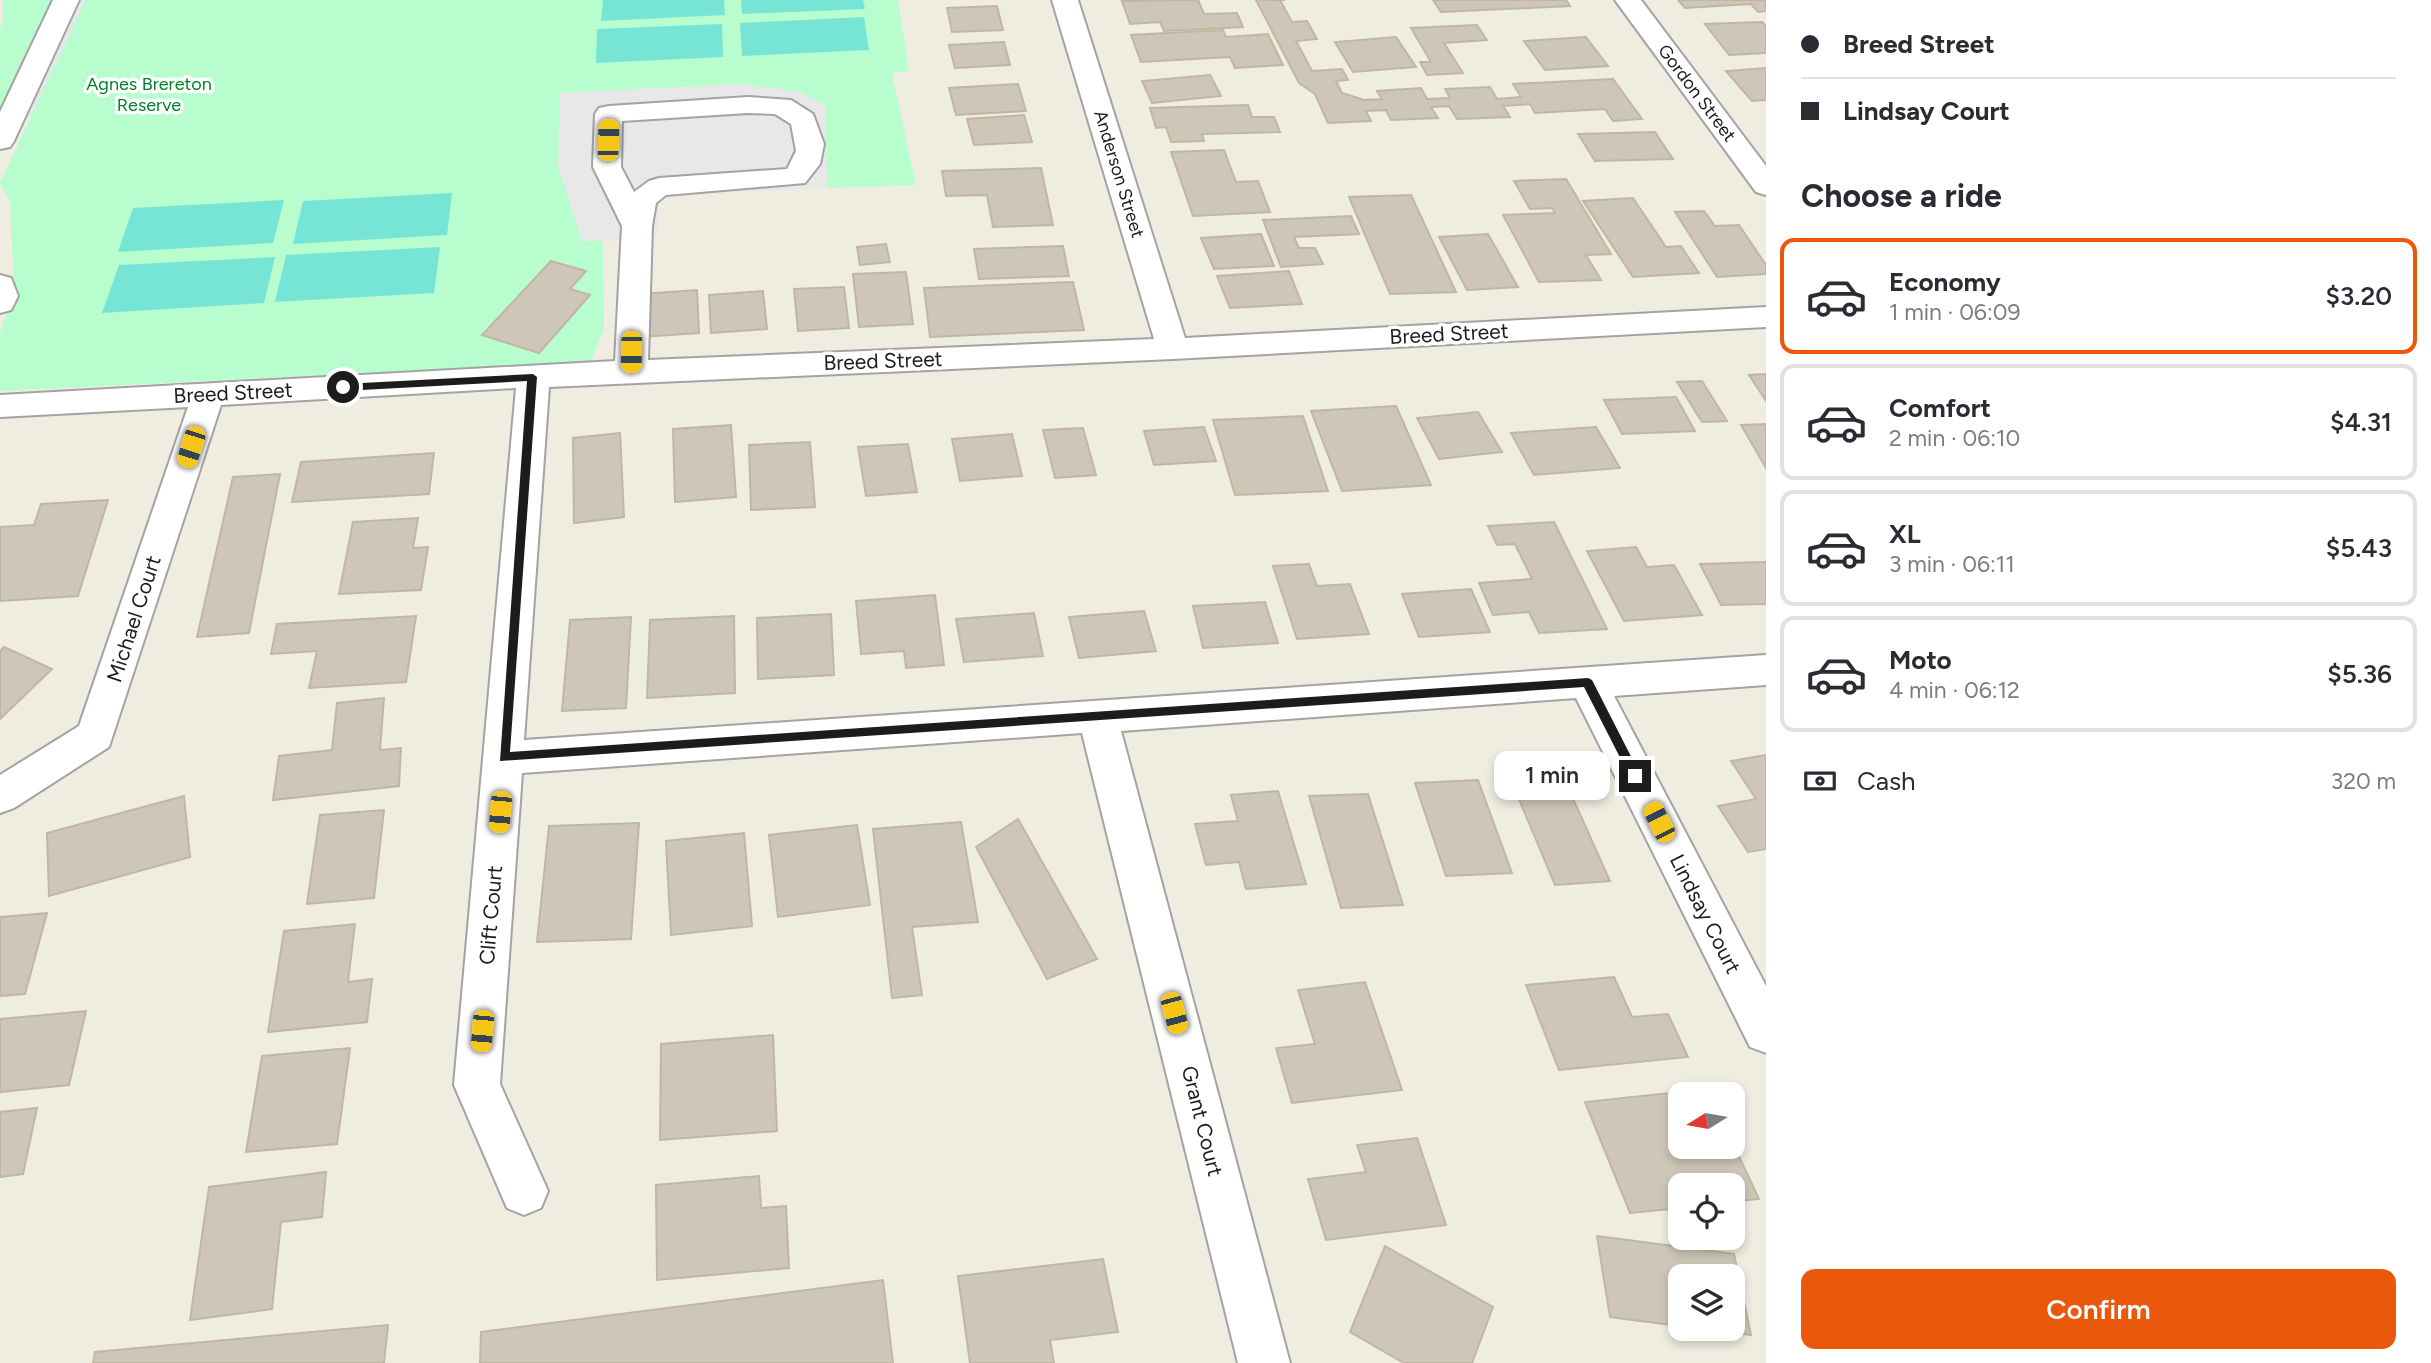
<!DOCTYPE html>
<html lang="en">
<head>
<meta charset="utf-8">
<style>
  :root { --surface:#fff; --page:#f2f2f3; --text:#2b2b33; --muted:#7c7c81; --line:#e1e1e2; --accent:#ea580c }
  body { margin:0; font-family:Figtree,sans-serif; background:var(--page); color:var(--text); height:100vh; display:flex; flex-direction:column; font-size:26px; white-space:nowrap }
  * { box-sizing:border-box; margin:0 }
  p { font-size:23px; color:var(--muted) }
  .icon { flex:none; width:38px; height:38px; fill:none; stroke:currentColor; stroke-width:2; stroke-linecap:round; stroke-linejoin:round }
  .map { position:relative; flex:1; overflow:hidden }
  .panel { display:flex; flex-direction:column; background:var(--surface); width:665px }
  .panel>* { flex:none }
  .top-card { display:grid; align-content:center; height:154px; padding:0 35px; background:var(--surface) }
  .needle { width:46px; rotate:259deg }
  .buttons { position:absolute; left:1668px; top:1082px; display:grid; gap:14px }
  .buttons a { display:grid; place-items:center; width:77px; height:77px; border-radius:14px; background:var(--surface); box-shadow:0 4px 10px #0003; font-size:35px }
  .end { position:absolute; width:32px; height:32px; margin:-16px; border:9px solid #1c1c1c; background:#fff; box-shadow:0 0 0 4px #fff }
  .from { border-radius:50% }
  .bubble { position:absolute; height:49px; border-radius:14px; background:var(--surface); box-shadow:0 4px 10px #0003; font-size:23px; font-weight:600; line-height:49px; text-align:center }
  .car { position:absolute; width:21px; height:42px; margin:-21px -10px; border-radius:9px; box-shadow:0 0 5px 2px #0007; background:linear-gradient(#f5c518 24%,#345 0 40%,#f5c518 0 76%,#345 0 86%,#f5c518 0) }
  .top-card b { display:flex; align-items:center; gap:24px; height:66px; font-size:26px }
  .top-card b+b { border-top:2px solid var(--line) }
  .top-card i { width:18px; height:18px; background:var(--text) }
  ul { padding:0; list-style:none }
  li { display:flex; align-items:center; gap:21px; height:116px; margin:0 14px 10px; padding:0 21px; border:4px solid var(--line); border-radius:14px }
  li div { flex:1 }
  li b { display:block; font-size:26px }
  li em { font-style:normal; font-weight:600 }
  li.selected { border-color:var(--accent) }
  li>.icon { width:63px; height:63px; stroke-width:1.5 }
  h2 { padding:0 35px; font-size:32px; line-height:84px }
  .pay { display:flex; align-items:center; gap:18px; height:77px; padding:0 35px; font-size:26px }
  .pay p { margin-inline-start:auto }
  .cta { display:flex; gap:14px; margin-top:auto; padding:14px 35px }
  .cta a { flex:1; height:80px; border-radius:14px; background:var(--accent); color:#fff; font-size:28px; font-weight:600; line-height:80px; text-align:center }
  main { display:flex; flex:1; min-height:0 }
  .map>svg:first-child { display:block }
  .park { fill:#b8fdce }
  .pitch { fill:#77e5d5 }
  .parking { fill:#e8e8e8 }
  .building { fill:#cec7b9; stroke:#c1b7a1; stroke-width:2 }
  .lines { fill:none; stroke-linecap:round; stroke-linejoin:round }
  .minor-casing { stroke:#a3a3a3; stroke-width:4 }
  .minor { fill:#fff; fill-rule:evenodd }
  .route { fill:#1c1c1c }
  .labels { text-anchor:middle; stroke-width:7; stroke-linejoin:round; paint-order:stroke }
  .far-park-label { font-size:18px; fill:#03802b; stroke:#fff }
  .far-street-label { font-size:18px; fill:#1c1c1c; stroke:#fff }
  .street-label { font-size:21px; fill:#1c1c1c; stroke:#fff }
</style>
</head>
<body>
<main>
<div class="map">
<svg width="1766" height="1363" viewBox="0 0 1766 1363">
  <rect width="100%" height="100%" fill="#eeede0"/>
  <path class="park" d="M3,0H898L909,71L892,73L916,185L827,188L825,105L582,240L603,241L604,328L591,362L0,391V333L14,293L10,201L0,183L31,117L0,126V28L3,22Z"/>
  <g class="pitch">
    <path d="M603,0H724L725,15L601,21Z"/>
    <path d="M741,0H863L865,9L742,14Z"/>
    <path d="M864,17L869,50L742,56L740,23Z"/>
    <path d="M722,24L723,57L596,63L597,29Z"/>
    <path d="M452,193L447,235L293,244L303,201Z"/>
    <path d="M284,200L273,243L118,252L133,208Z"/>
    <path d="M440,247L434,293L275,302L286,255Z"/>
    <path d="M275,257L264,303L102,313L119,265Z"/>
  </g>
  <g class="parking">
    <path d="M52,0H86L31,116L0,126V113Z"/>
    <path d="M741,84L800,92L825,105L827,188L659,195L657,236L636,241H582L558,165L560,93Z"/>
  </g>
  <g class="building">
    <path d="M1198,0L1204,14L1237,13L1243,27L1164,31L1160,22L1130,24L1122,1Z"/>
    <path d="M1256,0H1285H1280L1292,22L1307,21L1317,39L1296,41L1312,71L1342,69L1348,80L1336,81L1342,93L1364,100L1382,99L1377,91L1421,88L1427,99L1450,98L1445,89L1490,87L1497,99L1521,97L1513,84L1613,79L1642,119L1613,121L1605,109L1535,113L1530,104L1503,106L1510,117L1457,119L1449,106L1431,107L1438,118L1391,120L1386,110L1366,111L1371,121L1328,123L1315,94L1299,83Z"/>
    <path d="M1433,0H1566L1570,6L1441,12Z"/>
    <path d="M1678,0H1766V11L1758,12L1751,4L1685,8Z"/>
    <path d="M997,6L1003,30L952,32L947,8Z"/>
    <path d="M1762,22L1766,26V53L1729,55L1705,24Z"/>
    <path d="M1477,25L1487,40L1444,43L1463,73L1427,75L1420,62H1431L1411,28Z"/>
    <path d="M1223,30L1226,37L1268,34L1283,65L1235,68L1230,57L1141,62L1131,35Z"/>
    <path d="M1396,37L1416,67L1353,72L1335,42Z"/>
    <path d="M1586,37L1608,66L1545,70L1524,41Z"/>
    <path d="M1004,42L1010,65L955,68L949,45Z"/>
    <path d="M1766,68V100L1752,101L1726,71Z"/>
    <path d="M1210,75L1221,96L1152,103L1142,81Z"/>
    <path d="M1018,84L1026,111L956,115L949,88Z"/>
    <path d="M1248,105L1252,117H1274L1280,132L1202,134L1204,141L1171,142L1166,127L1156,128L1150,108Z"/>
    <path d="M1024,115L1032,142L974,145L967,119Z"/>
    <path d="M1655,132L1673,159L1595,161L1578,134Z"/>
    <path d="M1224,150L1236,182L1258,181L1270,212L1193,216L1171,152Z"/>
    <path d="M1041,168L1053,225L993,227L987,195L946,196L942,171Z"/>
    <path d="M1566,179L1611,254L1586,255L1601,280L1539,282L1503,215L1555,213L1552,208L1530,209L1514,181Z"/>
    <path d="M1411,195L1456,292L1390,294L1349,197Z"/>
    <path d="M1633,198L1666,247L1681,246L1699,273L1633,277L1583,201Z"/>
    <path d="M1704,211L1715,226L1739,225L1766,265V274L1717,277L1675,212Z"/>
    <path d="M1351,216L1359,234L1294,237L1299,248H1315L1323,264L1281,267L1263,220Z"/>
    <path d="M1261,234L1274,266L1214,269L1201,238Z"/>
    <path d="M1488,234L1518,287L1467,290L1439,237Z"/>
    <path d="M886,244L890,262L860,265L857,247Z"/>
    <path d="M1063,246L1069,276L979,279L974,249Z"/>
    <path d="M551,261L586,271L570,289L590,295L539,353L482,335Z"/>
    <path d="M1289,271L1302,304L1230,308L1217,276Z"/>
    <path d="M906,272L913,324L859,327L853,274Z"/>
    <path d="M1073,282L1084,330L930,337L924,288Z"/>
    <path d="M844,287L849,328L798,331L794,289Z"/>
    <path d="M697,290L699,333L641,337V294Z"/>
    <path d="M763,291L767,329L711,333L709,295Z"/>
    <path d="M1766,374V401L1749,375Z"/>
    <path d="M1702,381L1727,421L1702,422L1677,382Z"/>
    <path d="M1676,397L1695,431L1622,434L1604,400Z"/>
    <path d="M1396,406L1431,485L1342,491L1311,411Z"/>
    <path d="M1478,412L1502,452L1439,459L1417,418Z"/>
    <path d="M1303,416L1328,491L1235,495L1213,420Z"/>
    <path d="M1766,424V468L1741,425Z"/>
    <path d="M731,425L736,497L675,502L673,429Z"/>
    <path d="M1204,427L1216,461L1154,465L1144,431Z"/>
    <path d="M1596,427L1620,468L1534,475L1511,433Z"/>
    <path d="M1083,428L1096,475L1055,478L1043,430Z"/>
    <path d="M620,433L624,517L574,523L573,438Z"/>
    <path d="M1012,434L1022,476L960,481L952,439Z"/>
    <path d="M810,442L815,507L751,510L749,445Z"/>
    <path d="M908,444L917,492L866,496L858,447Z"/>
    <path d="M434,453L429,494L292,502L301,462Z"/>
    <path d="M280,474L249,633L197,637L233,477Z"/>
    <path d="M108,500L78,596L0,601V527L34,525L41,504Z"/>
    <path d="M418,518L413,548L428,547L421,590L339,594L353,522Z"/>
    <path d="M1554,522L1607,629L1539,633L1529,612L1493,615L1479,583L1532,579L1515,544L1497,545L1488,526Z"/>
    <path d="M1636,547L1647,567L1674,565L1702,615L1624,621L1587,551Z"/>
    <path d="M1766,562V604L1721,605L1700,564Z"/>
    <path d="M1309,564L1317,586L1350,584L1369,634L1297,639L1273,566Z"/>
    <path d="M1471,589L1490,632L1419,637L1402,594Z"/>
    <path d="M935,595L944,665L906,668L904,651L861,654L856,601Z"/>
    <path d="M1265,602L1278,643L1203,648L1193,606Z"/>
    <path d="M1144,611L1156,651L1079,658L1069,617Z"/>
    <path d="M1034,613L1043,656L964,662L956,619Z"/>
    <path d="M831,614L834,675L758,679L757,618Z"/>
    <path d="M416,616L406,682L309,688L317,651L271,654L277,624Z"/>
    <path d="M734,616L735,693L647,698L650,620Z"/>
    <path d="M631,617L626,708L562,711L570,620Z"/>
    <path d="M4,647L52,669L0,719V651Z"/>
    <path d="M384,698L380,750L401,748L399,786L273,800L279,756L332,750L337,703Z"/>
    <path d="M1766,755V849L1748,852L1718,806L1756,799L1731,761Z"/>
    <path d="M1562,774L1610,881L1555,885L1510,778Z"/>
    <path d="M1478,780L1512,873L1446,876L1415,783Z"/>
    <path d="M1278,791L1306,884L1246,889L1239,862L1206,865L1195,824L1238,821L1231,795Z"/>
    <path d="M1368,794L1403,905L1341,908L1309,796Z"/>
    <path d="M184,796L190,857L49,896L47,833Z"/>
    <path d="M384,810L374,898L307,904L320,815Z"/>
    <path d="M1018,819L1097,959L1047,979L976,847Z"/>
    <path d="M961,822L978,922L912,927L922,995L892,998L873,829Z"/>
    <path d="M639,823L631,939L537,942L549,826Z"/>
    <path d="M857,825L870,905L778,917L769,835Z"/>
    <path d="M744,833L752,926L671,935L666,841Z"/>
    <path d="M47,913L25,994L0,996V917Z"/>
    <path d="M355,924L348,982L372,979L367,1022L268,1032L284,931Z"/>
    <path d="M1614,977L1632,1017L1668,1014L1688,1057L1559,1070L1526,985Z"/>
    <path d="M1365,982L1402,1090L1292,1103L1276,1048L1315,1044L1298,990Z"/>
    <path d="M86,1011L69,1085L0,1092V1019Z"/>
    <path d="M773,1035L777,1131L660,1140L661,1044Z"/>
    <path d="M350,1048L337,1144L246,1152L262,1056Z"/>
    <path d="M1678,1092L1680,1146H1702L1705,1154L1736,1150L1759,1199L1732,1202V1185H1680V1208L1630,1213L1585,1102Z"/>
    <path d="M37,1108L23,1174L0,1177V1112Z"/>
    <path d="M1417,1138L1446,1225L1326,1240L1308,1179L1366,1172L1357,1145Z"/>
    <path d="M326,1172L322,1217L281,1222L272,1309L190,1320L209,1187Z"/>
    <path d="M759,1176L761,1208L786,1206L789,1268L657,1280L656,1185Z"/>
    <path d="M1597,1236L1734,1254L1751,1335L1697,1328H1732V1276H1680V1326L1610,1317Z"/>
    <path d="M1385,1246L1493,1307L1472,1363H1404L1350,1332Z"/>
    <path d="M1103,1259L1118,1332L1050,1340L1054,1363H970L958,1276Z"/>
    <path d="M883,1280L893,1363H480L481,1332Z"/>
    <path d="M388,1325L384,1363H93L95,1352Z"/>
  </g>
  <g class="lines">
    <defs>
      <g id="minor">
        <path d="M53,0H79L14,141L10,147L0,149V112Z"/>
        <path d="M1052,0H1078L1185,338L1766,307V327L1173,359L549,387L524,740L1766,655V685L1614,696L1766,986V1053L1750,1047L1576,698L1121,731L1290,1363H1238L1082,733L522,773L500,1084L548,1191L541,1208L524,1215L507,1208L454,1085L516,388L221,405L109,747L14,808L0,813V775L79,726L188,407L0,417V395L615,361L622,226L593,167L595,114L599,108L609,106L748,97L791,100L813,114L824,144L820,164L805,183L666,195L656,203L652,226L648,360L1154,339ZM748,113L775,114L791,124L796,151L787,169L659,178L649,181L634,192L621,167L622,121Z"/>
        <path d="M1615,0H1641L1766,166V195L1756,192Z"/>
        <path d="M0,275L11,278L18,296L11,310L0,313Z"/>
      </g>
    </defs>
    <use href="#minor" class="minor-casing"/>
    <use href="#minor" class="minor"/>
  </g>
  <path class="route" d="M533,374L537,377L510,752L1588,678L1592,680L1641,776L1635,781L1631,779L1584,687L500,761L527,381L343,391L339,387L343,384Z"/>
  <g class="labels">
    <g class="far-park-label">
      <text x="149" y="90">Agnes Brereton<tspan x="149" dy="21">Reserve</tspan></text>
    </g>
    <g class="far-street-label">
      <text transform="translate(1697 93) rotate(53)" y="6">Gordon Street</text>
      <text transform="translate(1119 174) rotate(73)" y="6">Anderson Street</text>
    </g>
    <g class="street-label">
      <text transform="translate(1449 334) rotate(-3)" y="7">Breed Street</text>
      <text transform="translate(883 361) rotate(-2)" y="7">Breed Street</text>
      <text transform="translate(233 393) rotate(-3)" y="7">Breed Street</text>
      <text transform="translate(134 619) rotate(-72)" y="7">Michael Court</text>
      <text transform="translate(1705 914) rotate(63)" y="7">Lindsay Court</text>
      <text transform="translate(491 915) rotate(-85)" y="7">Clift Court</text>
      <text transform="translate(1202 1121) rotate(76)" y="7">Grant Court</text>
    </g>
  </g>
</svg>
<div class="buttons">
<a><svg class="needle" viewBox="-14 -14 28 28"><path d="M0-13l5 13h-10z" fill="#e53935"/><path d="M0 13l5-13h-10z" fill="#7c7c81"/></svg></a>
<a><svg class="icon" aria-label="locate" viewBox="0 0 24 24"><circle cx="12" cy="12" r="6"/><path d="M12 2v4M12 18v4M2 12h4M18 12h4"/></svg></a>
<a><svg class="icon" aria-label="layers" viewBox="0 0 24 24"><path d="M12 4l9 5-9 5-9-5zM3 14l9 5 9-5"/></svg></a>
</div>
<i class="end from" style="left:343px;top:387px"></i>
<i class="end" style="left:1635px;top:776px"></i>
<div class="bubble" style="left:1494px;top:751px;width:116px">1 min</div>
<i class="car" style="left:608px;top:140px;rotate:2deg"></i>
<i class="car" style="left:631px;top:352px;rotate:181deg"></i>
<i class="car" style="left:191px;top:447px;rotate:198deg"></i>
<i class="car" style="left:500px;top:812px;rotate:185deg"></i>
<i class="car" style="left:1659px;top:822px;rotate:333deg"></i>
<i class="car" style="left:1174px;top:1013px;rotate:165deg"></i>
<i class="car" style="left:482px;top:1031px;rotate:185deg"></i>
</div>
<section class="panel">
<div class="top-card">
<b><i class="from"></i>Breed Street</b>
<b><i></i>Lindsay Court</b>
</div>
<h2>Choose a ride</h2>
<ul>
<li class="selected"><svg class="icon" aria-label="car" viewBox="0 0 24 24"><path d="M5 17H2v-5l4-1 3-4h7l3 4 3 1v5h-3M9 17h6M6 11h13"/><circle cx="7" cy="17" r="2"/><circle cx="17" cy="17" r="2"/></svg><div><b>Economy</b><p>1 min · 06:09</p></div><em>$3.20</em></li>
<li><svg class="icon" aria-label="car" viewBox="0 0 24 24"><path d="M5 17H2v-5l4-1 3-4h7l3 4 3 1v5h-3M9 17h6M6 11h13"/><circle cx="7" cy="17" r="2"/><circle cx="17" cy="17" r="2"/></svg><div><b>Comfort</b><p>2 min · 06:10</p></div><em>$4.31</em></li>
<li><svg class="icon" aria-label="car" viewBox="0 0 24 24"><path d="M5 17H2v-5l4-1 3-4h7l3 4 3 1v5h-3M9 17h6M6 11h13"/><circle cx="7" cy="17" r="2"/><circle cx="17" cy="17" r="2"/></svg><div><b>XL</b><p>3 min · 06:11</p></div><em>$5.43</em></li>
<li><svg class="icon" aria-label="car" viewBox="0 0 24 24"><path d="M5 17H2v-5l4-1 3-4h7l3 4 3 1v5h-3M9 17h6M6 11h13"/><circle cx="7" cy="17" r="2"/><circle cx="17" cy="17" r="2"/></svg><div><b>Moto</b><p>4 min · 06:12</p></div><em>$5.36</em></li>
</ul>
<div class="pay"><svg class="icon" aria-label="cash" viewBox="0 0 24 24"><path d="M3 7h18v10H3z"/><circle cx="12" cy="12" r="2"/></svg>Cash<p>320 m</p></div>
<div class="cta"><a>Confirm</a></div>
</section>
</main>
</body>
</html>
